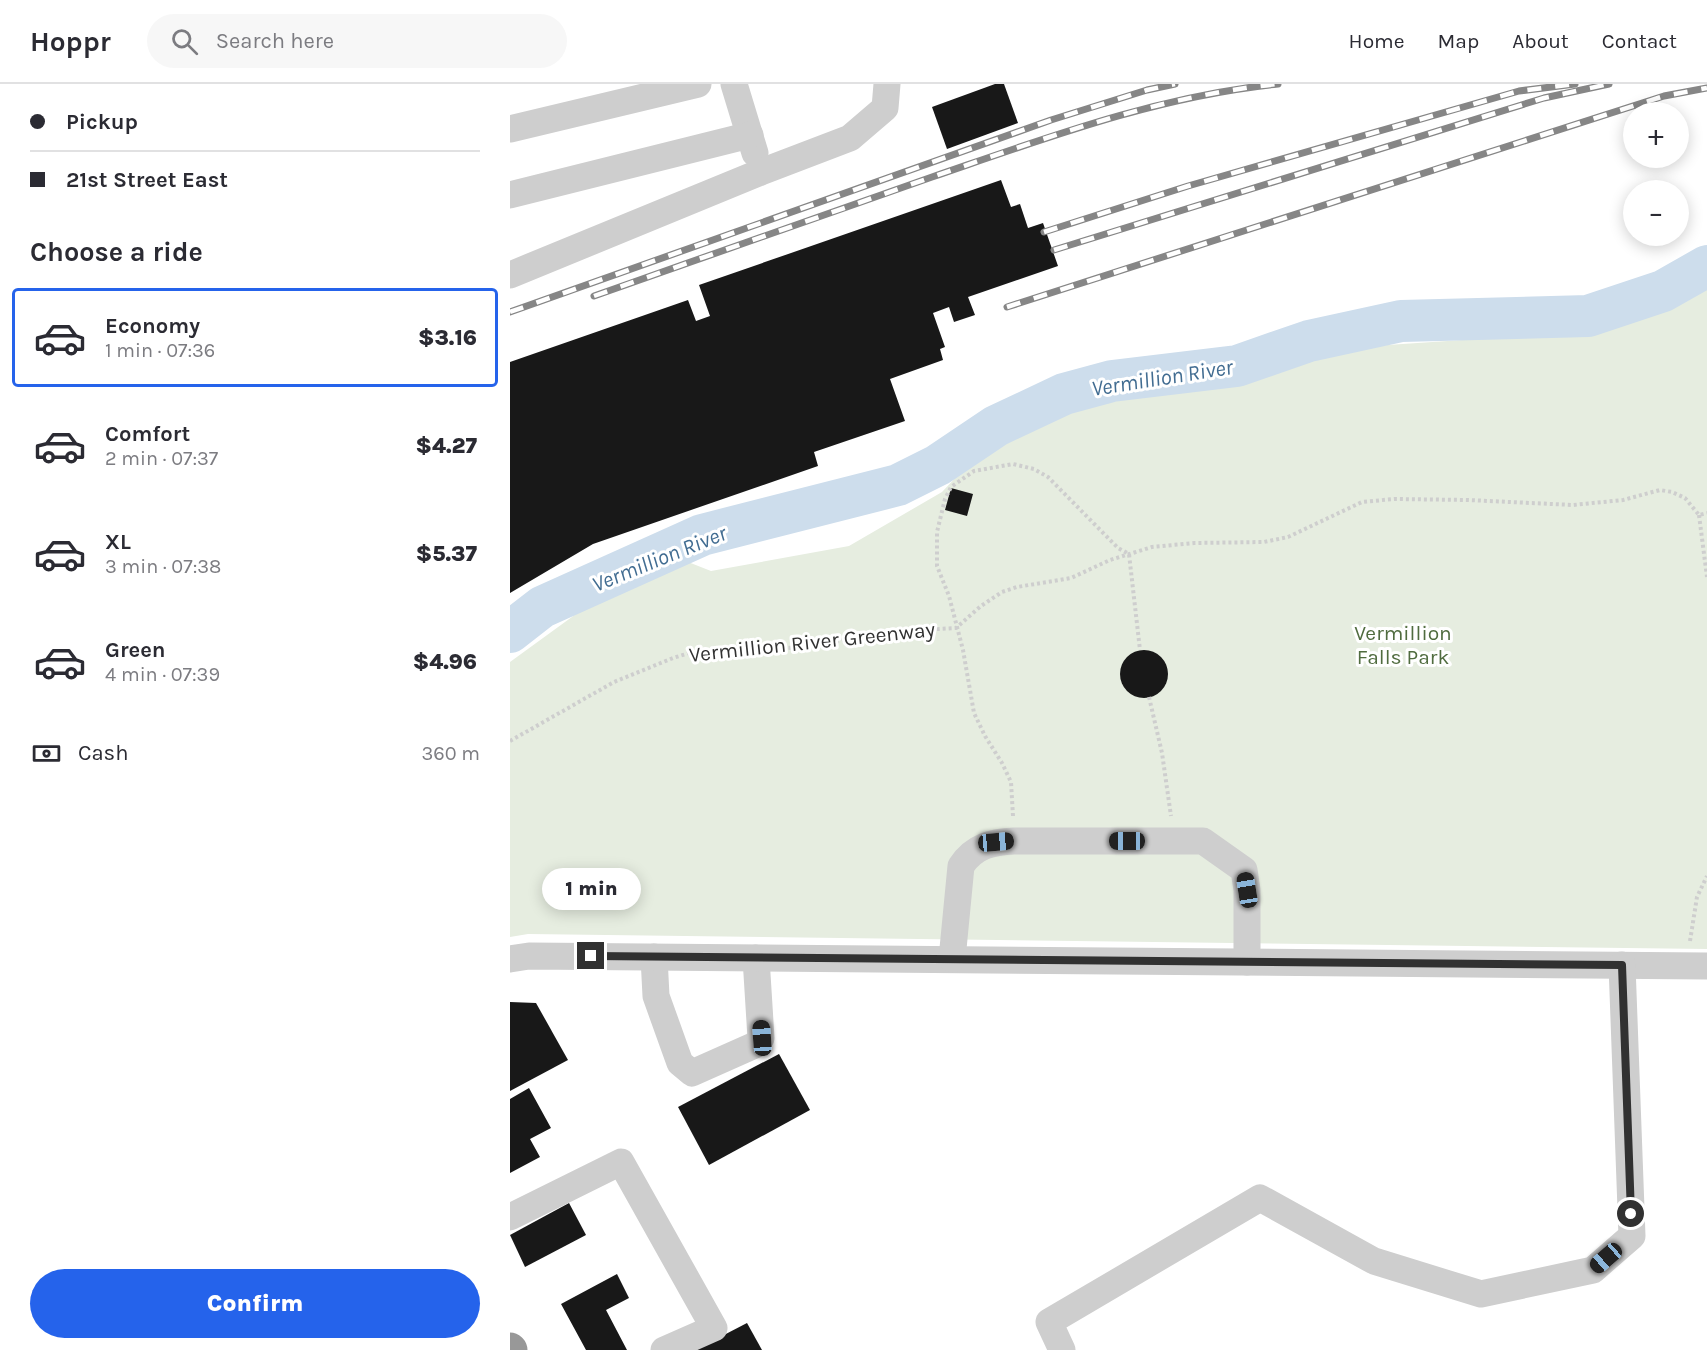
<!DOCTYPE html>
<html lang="en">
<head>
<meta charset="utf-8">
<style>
  :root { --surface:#fff; --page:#f7f7f7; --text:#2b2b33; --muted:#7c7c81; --line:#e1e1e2; --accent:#2563eb }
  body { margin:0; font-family:Karla,sans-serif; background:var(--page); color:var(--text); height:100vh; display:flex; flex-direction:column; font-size:22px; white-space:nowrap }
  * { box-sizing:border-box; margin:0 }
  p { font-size:20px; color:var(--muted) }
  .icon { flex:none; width:33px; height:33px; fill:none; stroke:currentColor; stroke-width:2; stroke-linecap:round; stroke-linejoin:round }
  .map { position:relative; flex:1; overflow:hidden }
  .panel { display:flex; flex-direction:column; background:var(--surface); width:510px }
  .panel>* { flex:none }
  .top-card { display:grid; align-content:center; height:132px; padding:0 30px; background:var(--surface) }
  .controls { position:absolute; left:1113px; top:18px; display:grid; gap:12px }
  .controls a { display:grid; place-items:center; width:66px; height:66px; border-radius:50%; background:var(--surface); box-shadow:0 3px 15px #0003; font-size:30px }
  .end { position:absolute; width:27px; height:27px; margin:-14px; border:8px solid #313131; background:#fff; box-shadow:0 0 0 3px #fff }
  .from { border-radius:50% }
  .bubble { position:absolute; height:42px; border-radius:21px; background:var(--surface); box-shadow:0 3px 15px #0003; font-size:20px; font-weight:800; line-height:42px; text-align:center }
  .car { position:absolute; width:18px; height:36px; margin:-18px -9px; border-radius:8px; box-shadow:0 0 4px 2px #0007; background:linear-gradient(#222 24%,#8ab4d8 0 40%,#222 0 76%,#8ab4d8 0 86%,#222 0) }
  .top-card b { display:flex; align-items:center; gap:21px; height:57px; font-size:22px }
  .top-card b+b { border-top:2px solid var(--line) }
  .top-card i { width:15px; height:15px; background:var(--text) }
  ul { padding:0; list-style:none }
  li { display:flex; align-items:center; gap:18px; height:99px; margin:0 12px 9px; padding:0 18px; border:3px solid transparent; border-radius:6px }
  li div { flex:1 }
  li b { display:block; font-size:22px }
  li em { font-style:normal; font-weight:800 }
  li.active { border-color:var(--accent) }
  li>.icon { width:54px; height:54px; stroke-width:1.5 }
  h2 { padding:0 30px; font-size:27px; line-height:72px }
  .pay { display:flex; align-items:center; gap:15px; height:66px; padding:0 30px; font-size:22px }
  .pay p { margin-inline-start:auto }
  .button { display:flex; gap:12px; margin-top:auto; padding:12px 30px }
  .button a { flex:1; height:69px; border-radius:36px; background:var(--accent); color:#fff; font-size:24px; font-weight:800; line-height:69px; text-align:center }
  header { display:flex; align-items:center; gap:36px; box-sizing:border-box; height:84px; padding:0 30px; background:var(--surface); border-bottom:2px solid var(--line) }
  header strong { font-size:28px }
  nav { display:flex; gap:33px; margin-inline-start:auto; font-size:21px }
  .search { width:420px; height:54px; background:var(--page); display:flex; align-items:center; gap:15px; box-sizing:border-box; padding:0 21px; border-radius:33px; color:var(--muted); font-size:22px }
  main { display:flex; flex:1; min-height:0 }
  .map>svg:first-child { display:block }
  .green { fill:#e6ede0 }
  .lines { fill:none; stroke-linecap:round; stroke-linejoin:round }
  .river { stroke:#cdddec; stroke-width:42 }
  .building { fill:#181818 }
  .path { stroke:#cecece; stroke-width:4; stroke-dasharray:3 3; stroke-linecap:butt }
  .minor { stroke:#cecece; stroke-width:27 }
  .highway { stroke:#989898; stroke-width:33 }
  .rail-casing { stroke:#868686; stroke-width:7 }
  .rail { stroke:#fff; stroke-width:4.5; stroke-dasharray:14; stroke-linecap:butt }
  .route { stroke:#313131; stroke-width:8 }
  .labels { text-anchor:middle; stroke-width:6; stroke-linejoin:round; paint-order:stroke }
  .park-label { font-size:21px; fill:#506c3f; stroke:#fff }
  .street-label { font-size:21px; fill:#313131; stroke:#fff }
  .water-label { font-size:22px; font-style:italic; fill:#416c91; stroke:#fff }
</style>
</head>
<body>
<header>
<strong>Hoppr</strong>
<div class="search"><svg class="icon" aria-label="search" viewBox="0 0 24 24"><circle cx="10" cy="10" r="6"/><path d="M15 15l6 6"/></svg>Search here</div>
<nav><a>Home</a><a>Map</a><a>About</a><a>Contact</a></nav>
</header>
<main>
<section class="panel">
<div class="top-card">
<b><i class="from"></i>Pickup</b>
<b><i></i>21st Street East</b>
</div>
<h2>Choose a ride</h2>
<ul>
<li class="active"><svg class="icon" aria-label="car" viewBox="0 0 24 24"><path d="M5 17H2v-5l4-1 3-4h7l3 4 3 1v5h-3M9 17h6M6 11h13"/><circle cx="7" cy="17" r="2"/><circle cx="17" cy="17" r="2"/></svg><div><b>Economy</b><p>1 min · 07:36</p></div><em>$3.16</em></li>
<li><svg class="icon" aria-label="car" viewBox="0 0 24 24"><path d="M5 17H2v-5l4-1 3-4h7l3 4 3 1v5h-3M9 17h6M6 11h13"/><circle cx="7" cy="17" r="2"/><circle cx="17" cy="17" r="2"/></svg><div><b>Comfort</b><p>2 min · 07:37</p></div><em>$4.27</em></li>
<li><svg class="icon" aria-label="car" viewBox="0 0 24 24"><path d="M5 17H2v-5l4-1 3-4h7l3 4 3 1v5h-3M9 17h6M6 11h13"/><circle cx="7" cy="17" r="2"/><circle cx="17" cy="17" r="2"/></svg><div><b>XL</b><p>3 min · 07:38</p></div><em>$5.37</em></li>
<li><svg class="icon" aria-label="car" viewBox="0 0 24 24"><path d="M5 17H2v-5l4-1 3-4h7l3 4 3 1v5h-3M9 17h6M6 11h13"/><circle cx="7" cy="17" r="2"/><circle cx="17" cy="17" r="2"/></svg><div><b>Green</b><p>4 min · 07:39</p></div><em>$4.96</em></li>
</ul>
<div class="pay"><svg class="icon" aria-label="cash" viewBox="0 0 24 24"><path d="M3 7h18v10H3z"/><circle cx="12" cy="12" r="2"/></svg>Cash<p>360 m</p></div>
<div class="button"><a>Confirm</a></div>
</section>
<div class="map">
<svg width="1197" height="1266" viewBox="0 0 1197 1266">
  <rect width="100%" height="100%" fill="#fff"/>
  <path class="green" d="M1197,192V865L18,850L0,853V578L77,522L173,476L201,487L339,462L432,408L482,355L546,322L745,288L803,266L1087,247Z"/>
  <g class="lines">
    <path class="river" d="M0,548L32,523L192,451L388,401L428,381L486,342L554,310L602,297L727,282L799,257L891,237L1078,232L1153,207L1197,182"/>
  </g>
  <g class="building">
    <path d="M485,0H494L508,39L437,65L422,23Z"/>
    <path d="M491,96L501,123L510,120L518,144L533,139L548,182L458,213L465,231L444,238L439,223L423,229L435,263L430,265L433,276L380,295L395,337L304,368L308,382L83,460L0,509V278L178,216L186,237L200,232L189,201Z"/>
    <path d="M441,404L463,410L457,432L435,426Z"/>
    <circle cx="634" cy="590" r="24"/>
    <path d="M0,918L26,919L58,976L0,1007Z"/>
    <path d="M269,970L300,1026L199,1081L168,1023Z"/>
    <path d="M19,1004L41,1044L20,1055L30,1073L0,1089V1015Z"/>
    <path d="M59,1119L76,1151L15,1183L0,1151Z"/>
    <path d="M107,1190L119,1214L96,1226L117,1266H76L51,1220Z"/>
    <path d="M237,1239L252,1266H185Z"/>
  </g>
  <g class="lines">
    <g class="path">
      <path d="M1189,431L1197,493"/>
      <path d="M639,613L652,669L661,732"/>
      <path d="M0,657L104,598L163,574L186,567L220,563L289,564L317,560L360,549L446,544L471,522L492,508L507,503L561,494L600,476L642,463L684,459L754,458L778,453L852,418L884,415L958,416L1063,421L1113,416L1150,406L1162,408L1175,414L1189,431L1197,429"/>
      <path d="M503,732L501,698L492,679L475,652L464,629L453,566L439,512L427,482V448L435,415L441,403L464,387L503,380L524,385L538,393L608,464L619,470L630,566"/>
      <path d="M1180,857L1187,813L1197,792"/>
    </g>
    <g class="minor">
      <path d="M224,0L245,69"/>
      <path d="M0,45L188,0"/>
      <path d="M0,111L240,51"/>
      <path d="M0,191L251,88L340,54L375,24L377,0"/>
      <path d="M144,873L146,912L170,979L182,989L245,961L251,954L246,874"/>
      <path d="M0,875L19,872L1197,882"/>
      <path d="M442,875L451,782C464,762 482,758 504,757H693L734,786L737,806V878"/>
      <path d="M0,1133L111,1078L204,1244L154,1266"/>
      <path d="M552,1266L539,1238L750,1114L864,1177L971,1210L1083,1186L1122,1152L1112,881"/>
    </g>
    <path class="highway" d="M0,1265L1,1266"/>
    <defs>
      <g id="rail">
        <path d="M534,148L678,102L1009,7L1065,0"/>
        <path d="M544,166L1034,14L1099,0"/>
        <path d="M84,212C197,172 309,133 422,93C536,54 648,12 768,0"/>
        <path d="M497,223L1154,12L1197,4"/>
        <path d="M0,228L541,36L637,6L665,0"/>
      </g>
    </defs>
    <use href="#rail" class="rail-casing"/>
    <use href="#rail" class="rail"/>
  </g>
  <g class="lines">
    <path class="route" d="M81,872L1112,881L1121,1130"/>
  </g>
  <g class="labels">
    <g class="park-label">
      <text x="893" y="556">Vermillion<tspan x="893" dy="24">Falls Park</tspan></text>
    </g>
    <g class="street-label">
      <text transform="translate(302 558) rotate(-6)" y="7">Vermillion River Greenway</text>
    </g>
    <g class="water-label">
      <text transform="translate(652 293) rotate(-9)" y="8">Vermillion River</text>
      <text transform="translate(149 474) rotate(-22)" y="8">Vermillion River</text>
    </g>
  </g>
</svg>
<div class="controls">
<a>+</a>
<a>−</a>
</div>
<i class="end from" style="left:1121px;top:1130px"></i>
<i class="end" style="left:81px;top:872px"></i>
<div class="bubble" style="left:32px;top:784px;width:99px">1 min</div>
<i class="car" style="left:617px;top:757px;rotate:270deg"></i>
<i class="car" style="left:486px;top:758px;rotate:85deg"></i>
<i class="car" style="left:737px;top:806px;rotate:351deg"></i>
<i class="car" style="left:252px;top:954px;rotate:356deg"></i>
<i class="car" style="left:1096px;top:1174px;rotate:229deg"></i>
</div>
</main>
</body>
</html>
